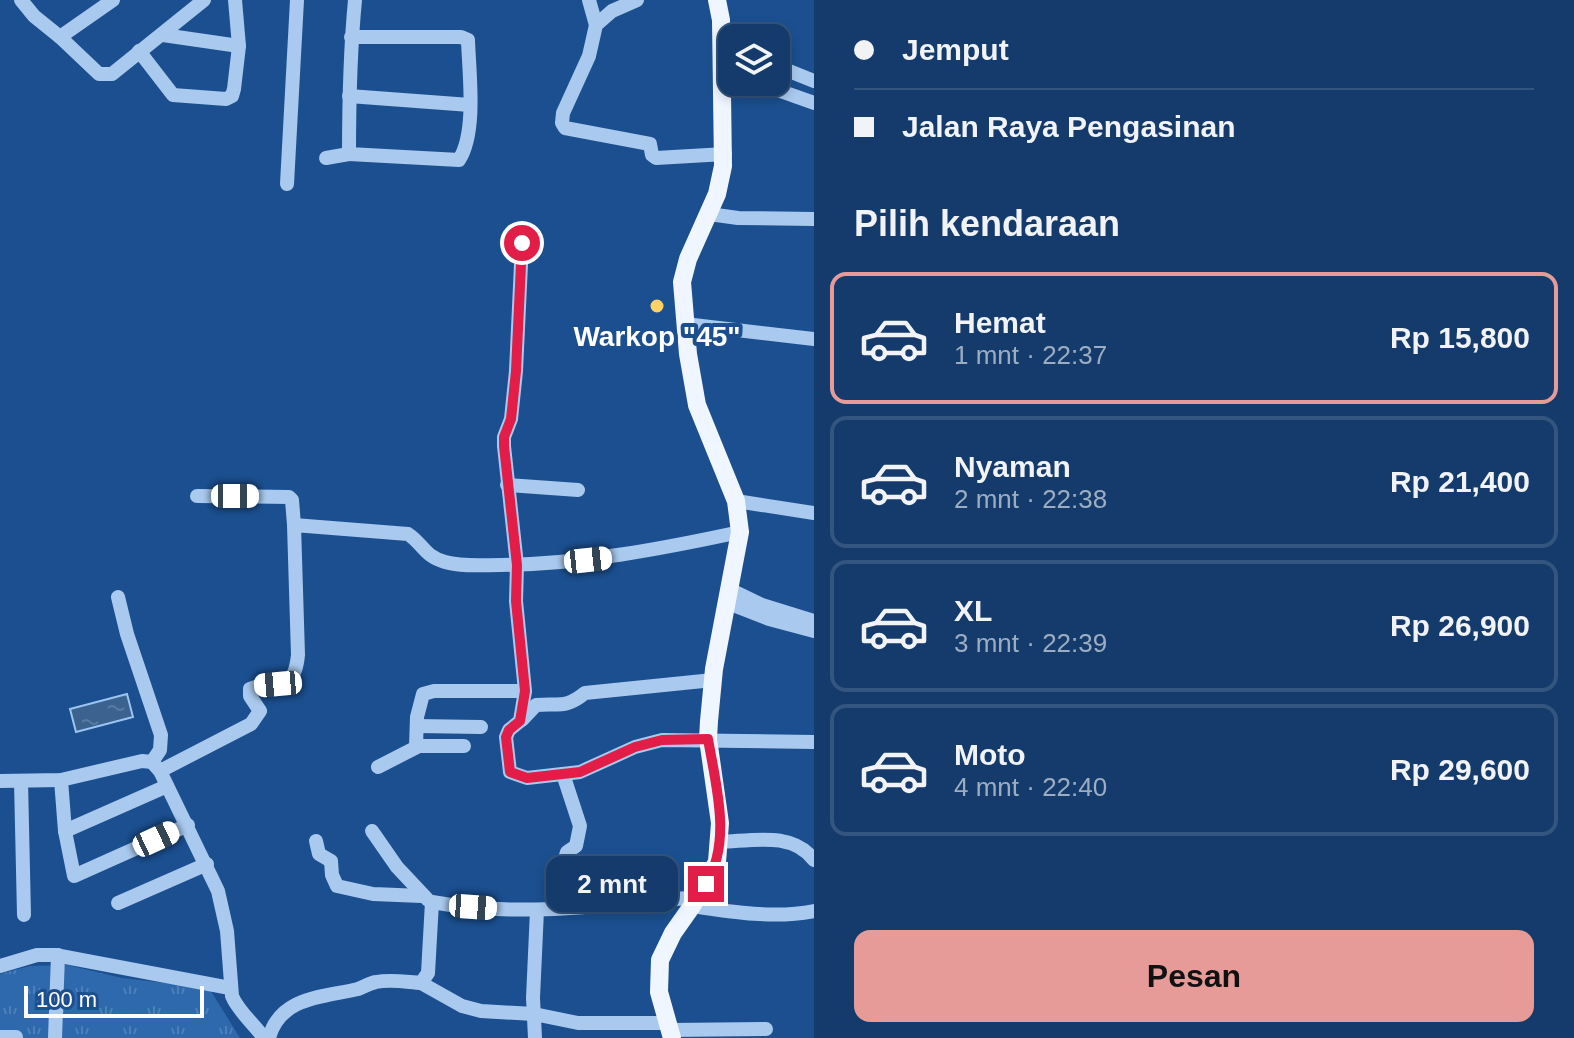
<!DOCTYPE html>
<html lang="id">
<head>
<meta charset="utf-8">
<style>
  :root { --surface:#143b6b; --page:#214673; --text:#f1f3f6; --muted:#9dadc1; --line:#33557e; --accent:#e69b98 }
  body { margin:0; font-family:Arial,sans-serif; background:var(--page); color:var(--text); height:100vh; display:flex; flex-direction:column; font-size:30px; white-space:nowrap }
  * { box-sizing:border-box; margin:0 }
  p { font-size:26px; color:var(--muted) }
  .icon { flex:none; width:44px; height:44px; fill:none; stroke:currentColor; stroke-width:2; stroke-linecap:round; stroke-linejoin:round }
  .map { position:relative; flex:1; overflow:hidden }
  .panel { display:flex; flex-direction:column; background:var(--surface); width:760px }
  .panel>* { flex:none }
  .guide { display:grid; align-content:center; height:176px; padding:0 40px; background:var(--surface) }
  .fabs { position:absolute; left:718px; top:24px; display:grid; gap:16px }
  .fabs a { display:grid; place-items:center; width:72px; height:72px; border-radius:16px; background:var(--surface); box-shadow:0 4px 12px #0003,0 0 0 2px var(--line); font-size:40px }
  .scale { position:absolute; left:24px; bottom:20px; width:180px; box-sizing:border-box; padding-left:8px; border:4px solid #fff; border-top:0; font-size:22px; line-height:28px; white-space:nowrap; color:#fff; -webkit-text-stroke:6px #1b4f8f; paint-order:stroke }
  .end { position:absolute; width:36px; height:36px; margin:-18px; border:10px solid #e11d48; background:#fff; box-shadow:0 0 0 4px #fff }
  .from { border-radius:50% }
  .bubble { position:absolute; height:56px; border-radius:16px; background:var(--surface); box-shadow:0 4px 12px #0003,0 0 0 2px var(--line); font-size:26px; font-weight:700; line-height:56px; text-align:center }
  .car { position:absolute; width:24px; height:48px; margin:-24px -12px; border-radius:10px; box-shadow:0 0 6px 2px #0007; background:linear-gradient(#fff 24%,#345 0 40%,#fff 0 76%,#345 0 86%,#fff 0) }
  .guide b { display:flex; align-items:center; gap:28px; height:76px; font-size:30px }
  .guide b+b { border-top:2px solid var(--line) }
  .guide i { width:20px; height:20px; background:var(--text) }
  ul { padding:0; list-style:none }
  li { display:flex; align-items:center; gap:24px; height:132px; margin:0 16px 12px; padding:0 24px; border:4px solid var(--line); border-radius:16px }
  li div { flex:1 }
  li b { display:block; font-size:30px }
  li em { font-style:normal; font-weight:700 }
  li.selected { border-color:var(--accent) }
  li>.icon { width:72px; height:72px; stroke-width:1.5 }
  h2 { padding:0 40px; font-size:36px; line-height:96px }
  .button { display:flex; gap:16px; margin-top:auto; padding:16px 40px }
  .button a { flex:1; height:92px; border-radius:16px; background:var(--accent); color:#111; font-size:32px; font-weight:700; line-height:92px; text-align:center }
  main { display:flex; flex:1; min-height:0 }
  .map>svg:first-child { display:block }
  .grass { fill:url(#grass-tufts) }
  .water { fill:url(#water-ripples); stroke:#9cc4f0; stroke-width:2 }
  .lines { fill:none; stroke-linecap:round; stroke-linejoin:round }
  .minor { stroke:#a9c9ee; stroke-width:14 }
  .major { stroke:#f0f6ff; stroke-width:18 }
  .route { stroke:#e11d48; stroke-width:10 }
  .poi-dot { fill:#ffd166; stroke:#1b4f8f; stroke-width:3 }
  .labels { text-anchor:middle; stroke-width:8; stroke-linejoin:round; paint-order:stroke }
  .poi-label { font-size:28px; font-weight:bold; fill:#fff; stroke:#1b4f8f }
</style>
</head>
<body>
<main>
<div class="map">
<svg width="814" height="1038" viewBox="0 0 814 1038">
  <defs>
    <pattern id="grass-tufts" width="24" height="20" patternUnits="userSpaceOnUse" patternTransform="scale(2)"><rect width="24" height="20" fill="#2e69ad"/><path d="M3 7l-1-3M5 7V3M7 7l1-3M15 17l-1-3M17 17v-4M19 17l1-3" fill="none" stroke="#4d80b9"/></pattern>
    <pattern id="water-ripples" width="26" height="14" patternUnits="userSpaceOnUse" patternTransform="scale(2)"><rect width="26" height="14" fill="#3c6290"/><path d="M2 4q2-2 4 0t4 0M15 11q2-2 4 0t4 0" fill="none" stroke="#597aa1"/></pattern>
  </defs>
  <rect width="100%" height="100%" fill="#1b4f8f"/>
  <path class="grass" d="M67,965L122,978L209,988L240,1038H0V974L30,966Z"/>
  <path class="water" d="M127,694L133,717L76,732L70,709Z"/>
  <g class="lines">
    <g class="minor">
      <path d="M21,0L34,16L60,37L99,74H112L204,0"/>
      <path d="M589,0L596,25"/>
      <path d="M637,0L612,11L596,25L589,56L563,113L562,123L565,128L650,144L652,155L656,158L725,154"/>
      <path d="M163,35L239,46"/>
      <path d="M60,37L113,0"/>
      <path d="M351,37H461L468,40C469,73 477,132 459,160L349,154C349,103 350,52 355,0"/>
      <path d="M139,51L173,95L226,99L232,96L234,89L239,46L235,0"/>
      <path d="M776,62L784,69L814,81"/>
      <path d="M721,82L772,88L814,103"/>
      <path d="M349,96L470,105"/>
      <path d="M326,158L349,154"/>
      <path d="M287,184L297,0"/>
      <path d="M709,214L738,218L814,219"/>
      <path d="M522,243L516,371L511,419L504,437V446L517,565L516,601L525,691L520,721L509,730L506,737L510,772L527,778L580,772L635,747L662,740L814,742"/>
      <path d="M685,324L814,339"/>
      <path d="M507,485L578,490"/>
      <path d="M197,496L289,497L292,500L294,525"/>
      <path d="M736,501L814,513"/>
      <path d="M731,590L762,605L814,621"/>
      <path d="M118,597L127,634L161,735L160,750L152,762"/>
      <path d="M728,603L769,619L814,631"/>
      <path d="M522,720L536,705C559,703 565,709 585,693L713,680"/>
      <path d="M417,726L481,727"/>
      <path d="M464,746H416L417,717L423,694L434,691H525"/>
      <path d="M378,767L417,747"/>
      <path d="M160,771L251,724L260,711L250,696V689C277,677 294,695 298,655L294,525L408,534C423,544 424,556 445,562C463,567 483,565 501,565C582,564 661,549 740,532"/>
      <path d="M563,774L580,826L576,846L567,852L564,862"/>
      <path d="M61,780L65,831L74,876L188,825"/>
      <path d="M0,781L61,780L142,761L152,762L160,771L218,891L227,931L232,996C238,1011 254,1024 264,1038"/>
      <path d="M21,781L24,915"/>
      <path d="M65,831L167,786"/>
      <path d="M372,831L397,867L428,900"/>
      <path d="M316,841L319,854L331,861L332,875L337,886L373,894L422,896"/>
      <path d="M720,842C752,841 792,831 814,860"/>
      <path d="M118,903L207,864"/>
      <path d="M692,906C731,912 775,919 814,911"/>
      <path d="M0,966L37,955H55L230,988"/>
      <path d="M421,983L462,1006L481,1011L534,1014L578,1023H668"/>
      <path d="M670,1030L766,1029"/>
      <path d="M0,1037H16"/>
      <path d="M55,1038L58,955"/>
      <path d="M269,1038C280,996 325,997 358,989C364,987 370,983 376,982C391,979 406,982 421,983L428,973L432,902C520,918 609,905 698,897"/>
      <path d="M535,1038L533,998L537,910"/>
    </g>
    <path class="major" d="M672,1038L659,992L660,960L673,933L692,906L717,862L720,823L708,739L709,721L714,669L740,532L736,501L697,405L688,354L682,282L688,259L717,194L723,166L721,20L717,0"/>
  </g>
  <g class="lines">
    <path class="route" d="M522,243L516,371L511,419L504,437V446L517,565L516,601L525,691L520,721L509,730L506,737L510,772L527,778L580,772L635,747L662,740L708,739C716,786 732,841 706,884"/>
  </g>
  <circle class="poi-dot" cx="657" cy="306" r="8"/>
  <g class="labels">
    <g class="poi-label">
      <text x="657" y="346">Warkop "45"</text>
    </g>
  </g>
</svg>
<div class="fabs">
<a><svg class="icon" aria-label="layers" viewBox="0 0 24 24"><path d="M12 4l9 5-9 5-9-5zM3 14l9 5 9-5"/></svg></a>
</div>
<div class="scale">100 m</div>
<i class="end from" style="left:522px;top:243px"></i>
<i class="end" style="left:706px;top:884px"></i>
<div class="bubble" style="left:546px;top:856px;width:132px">2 mnt</div>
<i class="car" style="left:235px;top:496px;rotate:90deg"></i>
<i class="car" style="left:588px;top:560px;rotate:84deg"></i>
<i class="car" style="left:278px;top:684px;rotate:265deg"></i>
<i class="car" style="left:156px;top:839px;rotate:65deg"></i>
<i class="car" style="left:473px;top:907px;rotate:94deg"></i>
</div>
<section class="panel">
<div class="guide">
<b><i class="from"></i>Jemput</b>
<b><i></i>Jalan Raya Pengasinan</b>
</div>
<h2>Pilih kendaraan</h2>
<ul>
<li class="selected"><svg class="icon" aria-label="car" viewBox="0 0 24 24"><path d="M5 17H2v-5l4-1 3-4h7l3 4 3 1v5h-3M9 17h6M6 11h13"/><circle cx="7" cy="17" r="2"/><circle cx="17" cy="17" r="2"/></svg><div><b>Hemat</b><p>1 mnt · 22:37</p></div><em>Rp 15,800</em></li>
<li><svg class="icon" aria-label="car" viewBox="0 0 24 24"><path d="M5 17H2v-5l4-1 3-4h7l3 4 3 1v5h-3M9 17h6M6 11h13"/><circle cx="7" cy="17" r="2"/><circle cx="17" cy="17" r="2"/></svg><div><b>Nyaman</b><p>2 mnt · 22:38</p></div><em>Rp 21,400</em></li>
<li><svg class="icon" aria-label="car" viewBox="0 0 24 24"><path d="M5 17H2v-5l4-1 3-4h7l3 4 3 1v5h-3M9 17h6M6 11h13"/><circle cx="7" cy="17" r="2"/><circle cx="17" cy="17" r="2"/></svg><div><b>XL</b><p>3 mnt · 22:39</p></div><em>Rp 26,900</em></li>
<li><svg class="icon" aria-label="car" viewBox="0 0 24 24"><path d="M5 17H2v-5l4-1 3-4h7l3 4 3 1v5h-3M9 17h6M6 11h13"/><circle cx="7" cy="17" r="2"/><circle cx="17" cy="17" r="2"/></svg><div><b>Moto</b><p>4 mnt · 22:40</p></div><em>Rp 29,600</em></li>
</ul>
<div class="button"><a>Pesan</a></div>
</section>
</main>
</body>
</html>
